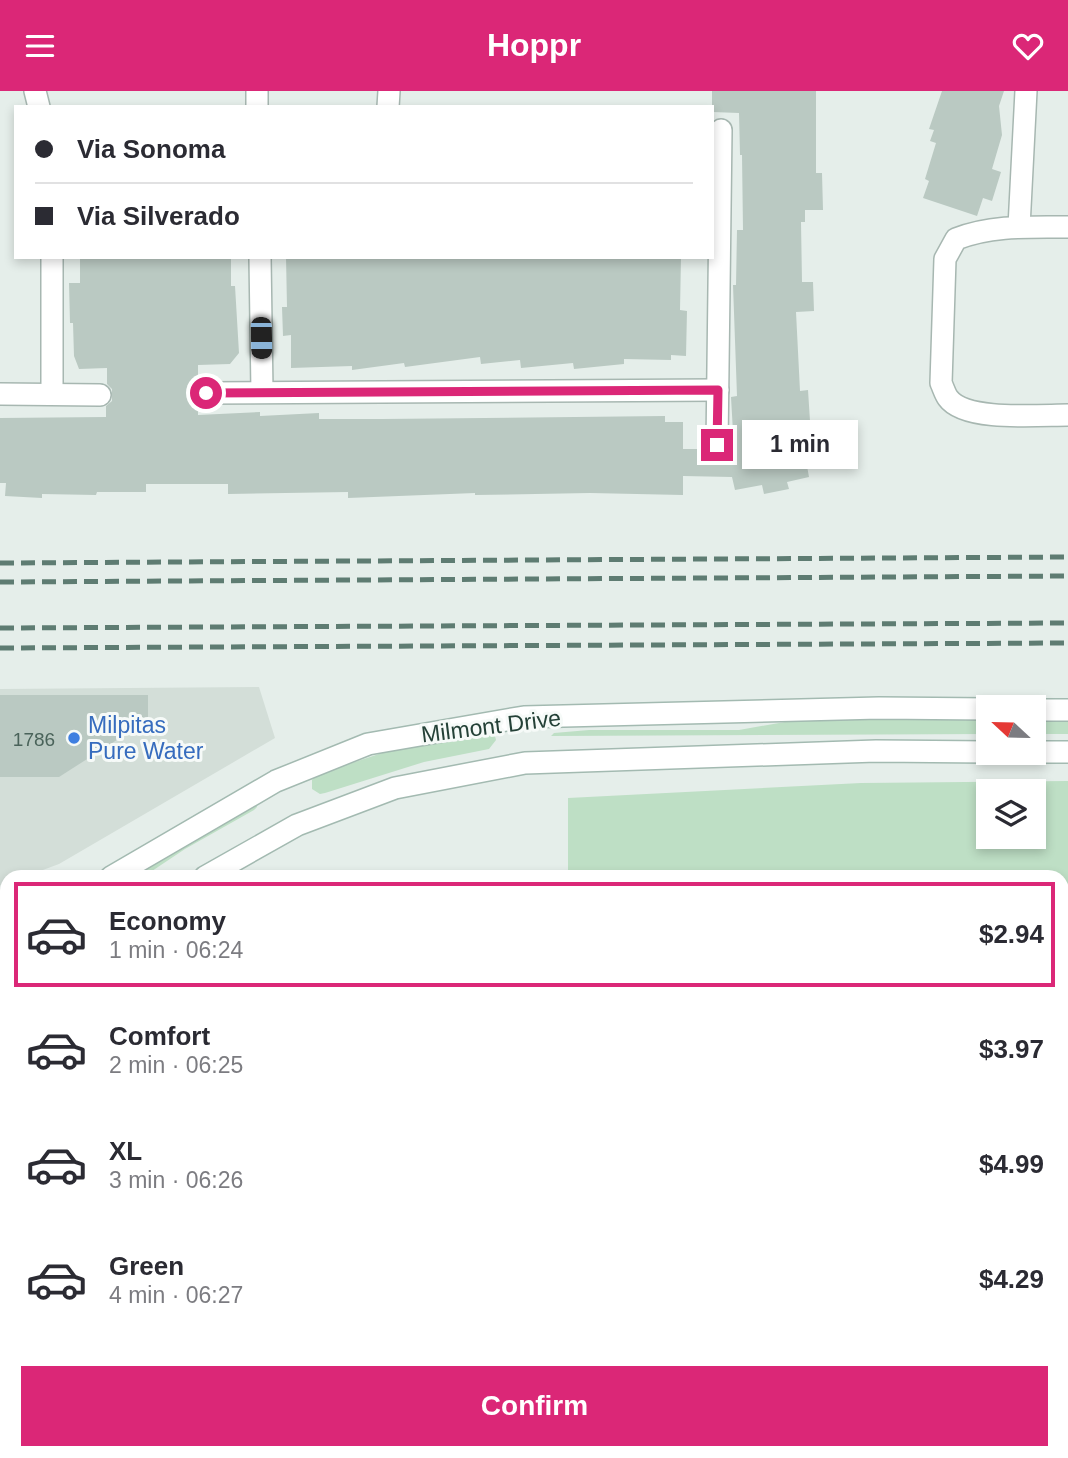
<!DOCTYPE html>
<html lang="en">
<head>
<meta charset="utf-8">
<style>
  :root { --surface:#fff; --page:#f2f2f3; --text:#2b2b33; --muted:#7c7c81; --line:#e1e1e2; --accent:#db2777 }
  body { margin:0; font-family:Arial,sans-serif; background:var(--page); color:var(--text); height:100vh; display:flex; flex-direction:column; font-size:26px; white-space:nowrap }
  * { box-sizing:border-box; margin:0 }
  p { font-size:23px; color:var(--muted) }
  .icon { flex:none; width:38px; height:38px; fill:none; stroke:currentColor; stroke-width:2; stroke-linecap:round; stroke-linejoin:round }
  .map { position:relative; flex:1; overflow:hidden }
  .panel { position:absolute; left:0px; top:779px; width:1069px; height:590px; display:flex; flex-direction:column; background:var(--surface); border-radius:21px 21px 0 0; box-shadow:0 4px 10px #0003 }
  .panel>* { flex:none }
  .hud { position:absolute; left:14px; top:14px; width:700px; height:154px; border-radius:0px; box-shadow:0 4px 10px #0003; display:grid; align-content:center; height:154px; padding:0 21px; background:var(--surface) }
  .needle { width:46px; rotate:292deg }
  .controls { position:absolute; left:976px; top:604px; display:grid; gap:14px }
  .controls a { display:grid; place-items:center; width:70px; height:70px; border-radius:0px; background:var(--surface); box-shadow:0 4px 10px #0003; font-size:35px }
  .end { position:absolute; width:32px; height:32px; margin:-16px; border:9px solid #db2777; background:#fff; box-shadow:0 0 0 4px #fff }
  .from { border-radius:50% }
  .bubble { position:absolute; height:49px; border-radius:0px; background:var(--surface); box-shadow:0 4px 10px #0003; font-size:23px; font-weight:800; line-height:49px; text-align:center }
  .car { position:absolute; width:21px; height:42px; margin:-21px -10px; border-radius:9px; box-shadow:0 0 5px 2px #0007; background:linear-gradient(#222 24%,#8ab4d8 0 40%,#222 0 76%,#8ab4d8 0 86%,#222 0) }
  .hud b { display:flex; align-items:center; gap:24px; height:66px; font-size:26px }
  .hud b+b { border-top:2px solid var(--line) }
  .hud i { width:18px; height:18px; background:var(--text) }
  ul { padding:12px 0 0; list-style:none }
  li { display:flex; align-items:center; gap:21px; height:105px; margin:0 14px 10px; padding:0 7px; border:4px solid transparent; border-radius:0px }
  li div { flex:1 }
  li b { display:block; font-size:26px }
  li em { font-style:normal; font-weight:800 }
  li.selected { border-color:var(--accent) }
  li>.icon { width:63px; height:63px; stroke-width:1.5 }
  .action { display:flex; gap:14px; margin-top:auto; padding:14px 21px }
  .action a { flex:1; height:80px; border-radius:0px; background:var(--accent); color:#fff; font-size:28px; font-weight:800; line-height:80px; text-align:center }
  header { display:flex; justify-content:space-between; align-items:center; height:91px; padding:0 21px; background:var(--accent); color:#fff; font-size:32px; font-weight:800 }
  .map>svg:first-child { display:block }
  .built { fill:#d3ded8 }
  .green { fill:#bedfc5; fill-rule:evenodd }
  .building { fill:#bac9c2 }
  .lines { fill:none; stroke-linecap:round; stroke-linejoin:round }
  .street-casing { stroke:#a7b7b1; stroke-width:24 }
  .secondary-casing { stroke:#a3bab1; stroke-width:24 }
  .street { stroke:#fff; stroke-width:21 }
  .secondary { stroke:#fff; stroke-width:21 }
  .rail { stroke:#5e7c72; stroke-width:5; stroke-dasharray:14 7; stroke-linecap:butt }
  .route { stroke:#db2777; stroke-width:9 }
  .shop-dot { fill:#3f7fe0; stroke:#f6faf8; stroke-width:2.5 }
  .labels { text-anchor:middle; stroke-width:6; stroke-linejoin:round; paint-order:stroke }
  .number-label { font-size:19px; fill:#4a635a }
  .shop-label { font-size:23px; fill:#366cbe; stroke:#f6faf8; text-anchor:start }
  .street-label { font-size:23px; fill:#244137; stroke:#f6faf8 }
</style>
</head>
<body>
<header><svg class="icon" aria-label="menu" viewBox="0 0 24 24"><path d="M4 6h16M4 12h16M4 18h16"/></svg>Hoppr<svg class="icon" aria-label="heart" viewBox="0 0 24 24"><path d="M12 20l-8-8c-3-5 5-10 8-4 3-6 11-1 8 4z"/></svg></header>
<div class="map">
<svg width="1068" height="1367" viewBox="0 0 1068 1367">
  <rect width="100%" height="100%" fill="#e5eeea"/>
  <path class="built" d="M259,596L275,647L59,773L24,786H7V792L0,794V598Z"/>
  <g class="green">
    <path d="M989,623V643L551,645L554,642L589,639H739L796,629Z"/>
    <rect x="1034" y="623" width="34" height="20"/>
    <path d="M494,641L496,649L489,658L424,671L325,702L320,703L312,698V689L316,684L388,660Z"/>
    <path d="M1068,690V1367H580V1362H1062V786H568V707L861,692ZM1034,700V746H989V700Z"/>
    <path d="M257,712V716L254,719L185,758L143,786H131Z"/>
  </g>
  <g class="building">
    <path d="M712,0H816V82H822L823,119H805V131H801L802,191H813L814,220L796,221L800,300L808,299L810,330L799,331L809,386L787,391L789,398L764,403L762,394L735,399L732,386L683,385V404L590,402L475,404V402L348,407V401L228,403V393H146V401H97L96,404L42,403V407L5,405L6,392H0V327L106,326V315L112,310V298L107,293V277L79,278L74,265L73,232H70L69,192H80V166H231V195H235L239,262L230,273L198,274V292L193,301L198,312V324L260,321V325L319,322V328H382L665,325V331H683V358H705L711,366L718,367L724,365L729,359H734L731,306L737,305L733,194H736L737,139H743L742,64H740L739,22L712,21Z"/>
    <path d="M942,0H1004L999,15L1002,44L992,78L1001,81L992,110L983,107L977,125L923,107L929,90L925,88L936,52L930,50L934,39L929,38Z"/>
    <path d="M286,166H681L680,219L687,220L686,265L671,264V269L624,268V273L574,278L573,272L521,277L520,269L481,273L480,266L405,276L404,272L352,279V275L291,277V244L283,245L282,216H287Z"/>
    <path d="M0,604H148V629L59,686H0Z"/>
  </g>
  <g class="lines">
    <defs>
      <g id="street">
        <path d="M35,0L39,16"/>
        <path d="M257,0V16"/>
        <path d="M388,16L389,0"/>
        <path d="M1019,136L1026,0"/>
        <path d="M1068,136C1030,136 991,134 956,148L945,168L941,292C943,296 945,303 948,307C965,331 1040,324 1068,324"/>
        <path d="M260,166L262,301"/>
        <path d="M52,302V166"/>
        <path d="M206,302L718,299"/>
        <path d="M0,303L100,304"/>
        <path d="M717,354L721,39"/>
      </g>
      <g id="secondary">
        <path d="M1034,619H1068"/>
        <path d="M1034,661H1068"/>
        <path d="M111,786L276,690L368,653L524,626L879,617L989,618"/>
        <path d="M205,786L297,734L395,697L525,672L876,660L989,661"/>
        <path d="M0,841L7,839"/>
        <path d="M0,895L7,892"/>
      </g>
    </defs>
    <use href="#street" class="street-casing"/>
    <use href="#secondary" class="secondary-casing"/>
    <use href="#street" class="street"/>
    <use href="#secondary" class="secondary"/>
    <g class="rail">
      <path d="M0,472L1068,466"/>
      <path d="M0,491L1068,485"/>
      <path d="M0,537L1068,532"/>
      <path d="M0,557L1068,552"/>
    </g>
  </g>
  <g class="lines">
    <path class="route" d="M206,302L718,299L717,354"/>
  </g>
  <circle class="shop-dot" cx="74" cy="647" r="7"/>
  <g class="labels">
    <g class="number-label">
      <text x="34" y="655">1786</text>
    </g>
    <g class="shop-label">
      <text x="88" y="642">Milpitas<tspan x="88" dy="26">Pure Water</tspan></text>
    </g>
    <g class="street-label">
      <text transform="translate(491 635) rotate(-7)" y="8">Milmont Drive</text>
    </g>
  </g>
</svg>
<div class="controls">
<a><svg class="needle" viewBox="-14 -14 28 28"><path d="M0-13l5 13h-10z" fill="#e53935"/><path d="M0 13l5-13h-10z" fill="#7c7c81"/></svg></a>
<a><svg class="icon" aria-label="layers" viewBox="0 0 24 24"><path d="M12 4l9 5-9 5-9-5zM3 14l9 5 9-5"/></svg></a>
</div>
<i class="end from" style="left:206px;top:302px"></i>
<i class="end" style="left:717px;top:354px"></i>
<div class="bubble" style="left:742px;top:329px;width:116px">1 min</div>
<i class="car" style="left:261px;top:247px;rotate:179deg"></i>
<div class="hud">
<b><i class="from"></i>Via Sonoma</b>
<b><i></i>Via Silverado</b>
</div>
<section class="panel">
<ul>
<li class="selected"><svg class="icon" aria-label="car" viewBox="0 0 24 24"><path d="M5 17H2v-5l4-1 3-4h7l3 4 3 1v5h-3M9 17h6M6 11h13"/><circle cx="7" cy="17" r="2"/><circle cx="17" cy="17" r="2"/></svg><div><b>Economy</b><p>1 min · 06:24</p></div><em>$2.94</em></li>
<li><svg class="icon" aria-label="car" viewBox="0 0 24 24"><path d="M5 17H2v-5l4-1 3-4h7l3 4 3 1v5h-3M9 17h6M6 11h13"/><circle cx="7" cy="17" r="2"/><circle cx="17" cy="17" r="2"/></svg><div><b>Comfort</b><p>2 min · 06:25</p></div><em>$3.97</em></li>
<li><svg class="icon" aria-label="car" viewBox="0 0 24 24"><path d="M5 17H2v-5l4-1 3-4h7l3 4 3 1v5h-3M9 17h6M6 11h13"/><circle cx="7" cy="17" r="2"/><circle cx="17" cy="17" r="2"/></svg><div><b>XL</b><p>3 min · 06:26</p></div><em>$4.99</em></li>
<li><svg class="icon" aria-label="car" viewBox="0 0 24 24"><path d="M5 17H2v-5l4-1 3-4h7l3 4 3 1v5h-3M9 17h6M6 11h13"/><circle cx="7" cy="17" r="2"/><circle cx="17" cy="17" r="2"/></svg><div><b>Green</b><p>4 min · 06:27</p></div><em>$4.29</em></li>
</ul>
<div class="action"><a>Confirm</a></div>
</section>
</div>
</body>
</html>
